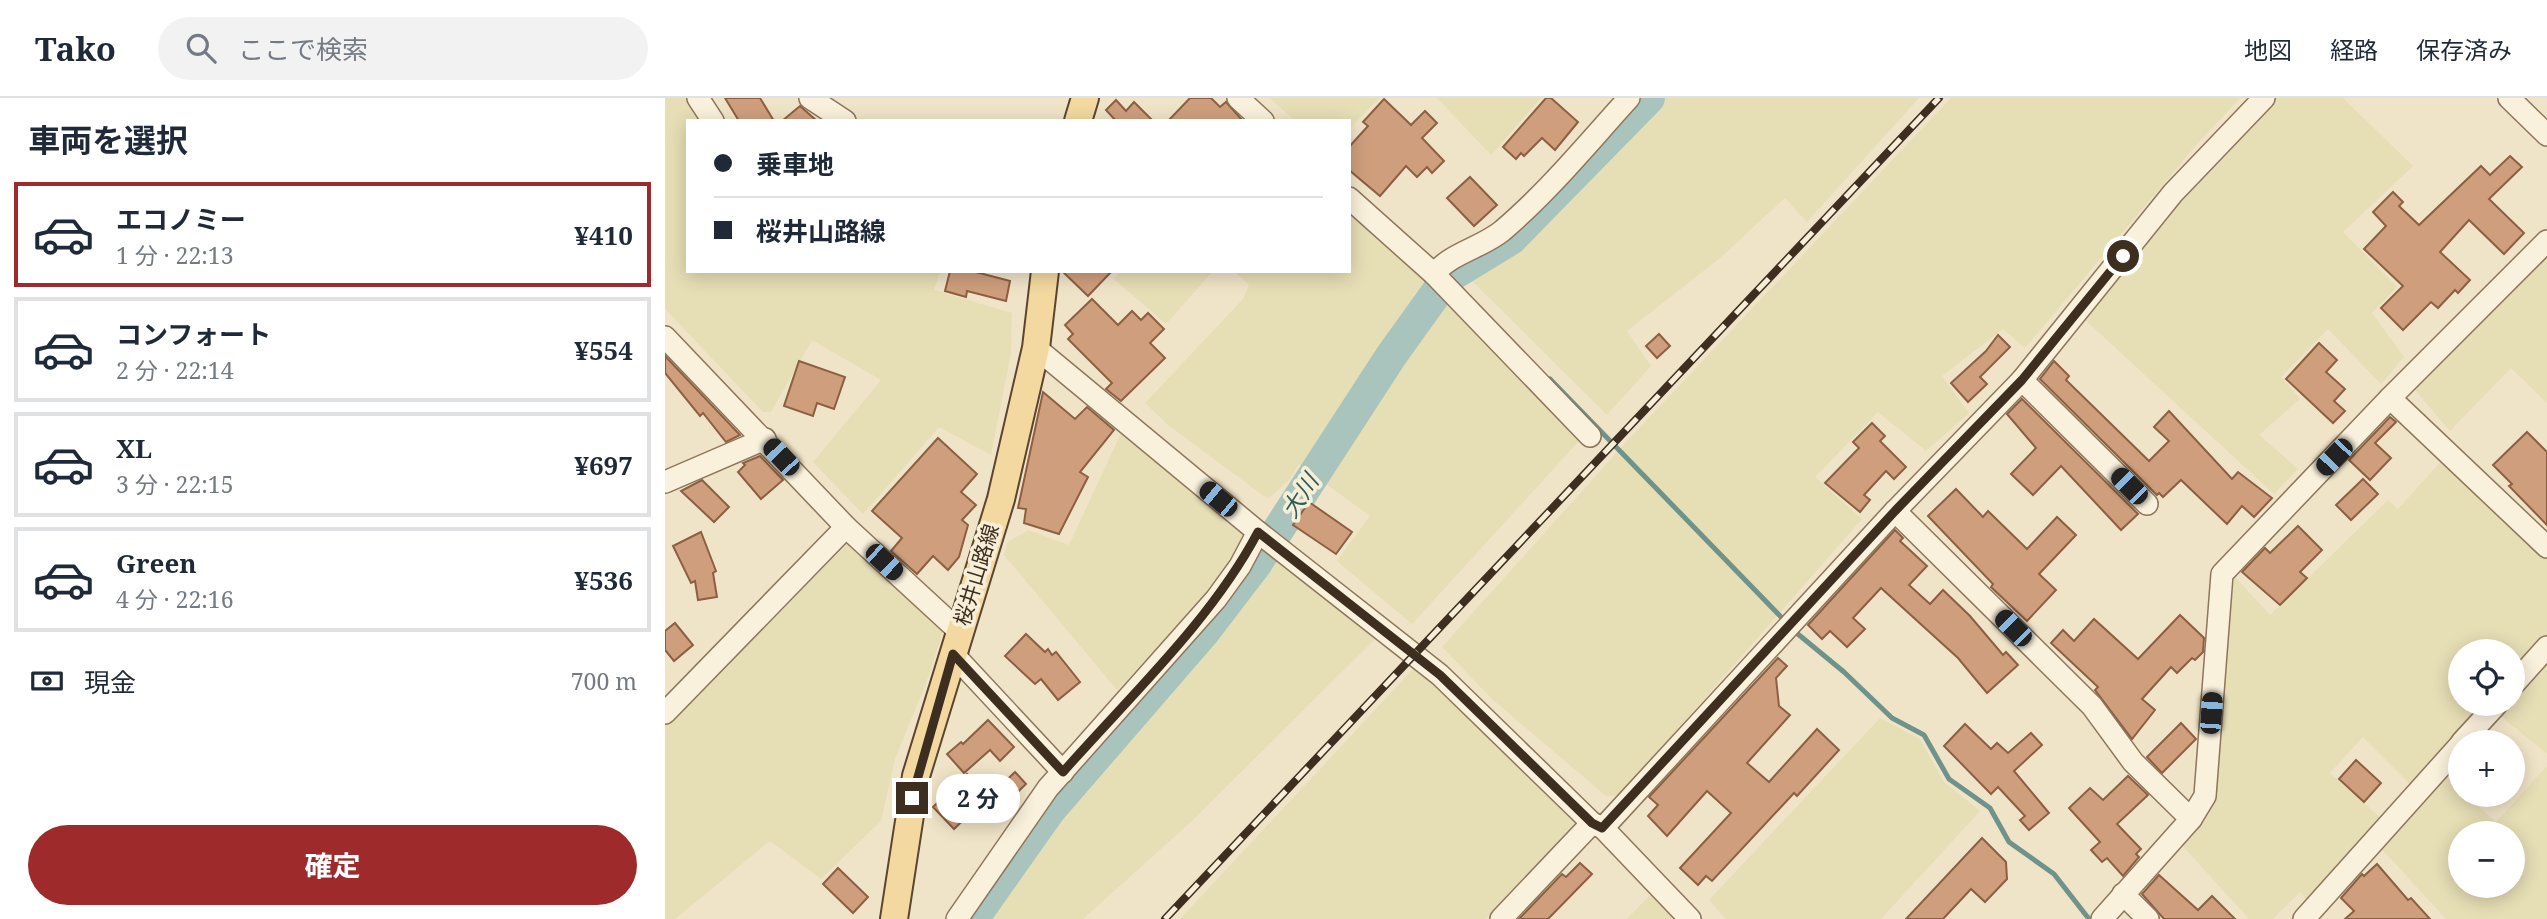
<!DOCTYPE html>
<html lang="ja">
<head>
<meta charset="utf-8">
<style>
  :root { --surface:#fff; --page:#f2f2f3; --text:#1f2937; --muted:#747a83; --line:#e0e1e3; --accent:#9e2a2b }
  body { margin:0; font-family:"Noto Serif","Noto Sans JP",serif; background:var(--page); color:var(--text); height:100vh; display:flex; flex-direction:column; font-size:26px; white-space:nowrap }
  * { box-sizing:border-box; margin:0 }
  p { font-size:23px; color:var(--muted) }
  .icon { flex:none; width:38px; height:38px; fill:none; stroke:currentColor; stroke-width:2; stroke-linecap:round; stroke-linejoin:round }
  .map { position:relative; flex:1; overflow:hidden }
  .drawer { display:flex; flex-direction:column; background:var(--surface); width:665px }
  .drawer>* { flex:none }
  .hud { position:absolute; left:21px; top:21px; width:665px; height:154px; border-radius:0px; box-shadow:0 4px 18px #0003; display:grid; align-content:center; height:154px; padding:0 28px; background:var(--surface) }
  .controls { position:absolute; left:1783px; top:541px; display:grid; gap:14px }
  .controls a { display:grid; place-items:center; width:77px; height:77px; border-radius:50%; background:var(--surface); box-shadow:0 4px 18px #0003; font-size:35px }
  .end { position:absolute; width:32px; height:32px; margin:-16px; border:9px solid #3d2e20; background:#fff; box-shadow:0 0 0 4px #fff }
  .from { border-radius:50% }
  .bubble { position:absolute; height:49px; border-radius:24px; background:var(--surface); box-shadow:0 4px 18px #0003; font-size:23px; font-weight:700; line-height:49px; text-align:center }
  .car { position:absolute; width:21px; height:42px; margin:-21px -10px; border-radius:9px; box-shadow:0 0 5px 2px #0007; background:linear-gradient(#222 24%,#8ab4d8 0 40%,#222 0 76%,#8ab4d8 0 86%,#222 0) }
  .hud b { display:flex; align-items:center; gap:24px; height:66px; font-size:26px }
  .hud b+b { border-top:2px solid var(--line) }
  .hud i { width:18px; height:18px; background:var(--text) }
  ul { padding:0; list-style:none }
  li { display:flex; align-items:center; gap:21px; height:105px; margin:0 14px 10px; padding:0 14px; border:4px solid var(--line); border-radius:0px }
  li div { flex:1 }
  li b { display:block; font-size:26px }
  li em { font-style:normal; font-weight:700 }
  li.selected { border-color:var(--accent) }
  li>.icon { width:63px; height:63px; stroke-width:1.5 }
  h2 { padding:0 28px; font-size:32px; line-height:84px }
  .pay { display:flex; align-items:center; gap:18px; height:77px; padding:0 28px; font-size:26px }
  .pay p { margin-inline-start:auto }
  .action { display:flex; gap:14px; margin-top:auto; padding:14px 28px }
  .action a { flex:1; height:80px; border-radius:42px; background:var(--accent); color:#fff; font-size:28px; font-weight:700; line-height:80px; text-align:center }
  header { display:flex; align-items:center; gap:42px; box-sizing:border-box; height:98px; padding:0 35px; background:var(--surface); border-bottom:2px solid var(--line) }
  header strong { font-size:33px }
  nav { display:flex; gap:38px; margin-inline-start:auto; font-size:24px }
  .search { width:490px; height:63px; background:var(--page); display:flex; align-items:center; gap:18px; box-sizing:border-box; padding:0 24px; border-radius:38px; color:var(--muted); font-size:26px }
  main { display:flex; flex:1; min-height:0 }
  .map>svg:first-child { display:block }
  .farmland { fill:#e6deb5; fill-rule:evenodd }
  .lines { fill:none; stroke-linecap:round; stroke-linejoin:round }
  .stream { stroke:#6f938a; stroke-width:5 }
  .river { stroke:#a9c4bc; stroke-width:32 }
  .building { fill:#cf9f7d; stroke:#8d5f41; stroke-width:2 }
  .minor-casing { stroke:#8d765c; stroke-width:24 }
  .major-casing { stroke:#5b4430; stroke-width:30 }
  .minor { stroke:#faf1dc; stroke-width:21 }
  .major { stroke:#f3d9a0; stroke-width:26 }
  .rail-casing { stroke:#3d2e20; stroke-width:8 }
  .rail { stroke:#f7eed8; stroke-width:5; stroke-dasharray:16; stroke-linecap:butt }
  .route { stroke:#3d2e20; stroke-width:9 }
  .labels { text-anchor:middle; stroke-width:7; stroke-linejoin:round; paint-order:stroke }
  .street-label { font-size:21px; fill:#3d2e20; stroke:#f7eed8 }
  .water-label { font-size:23px; font-style:italic; fill:#2f5d5a; stroke:#f7eed8 }
</style>
</head>
<body>
<header>
<strong>Tako</strong>
<div class="search"><svg class="icon" aria-label="search" viewBox="0 0 24 24"><circle cx="10" cy="10" r="6"/><path d="M15 15l6 6"/></svg>ここで検索</div>
<nav><a>地図</a><a>経路</a><a>保存済み</a></nav>
</header>
<main>
<section class="drawer">
<h2>車両を選択</h2>
<ul>
<li class="selected"><svg class="icon" aria-label="car" viewBox="0 0 24 24"><path d="M5 17H2v-5l4-1 3-4h7l3 4 3 1v5h-3M9 17h6M6 11h13"/><circle cx="7" cy="17" r="2"/><circle cx="17" cy="17" r="2"/></svg><div><b>エコノミー</b><p>1 分 · 22:13</p></div><em>¥410</em></li>
<li><svg class="icon" aria-label="car" viewBox="0 0 24 24"><path d="M5 17H2v-5l4-1 3-4h7l3 4 3 1v5h-3M9 17h6M6 11h13"/><circle cx="7" cy="17" r="2"/><circle cx="17" cy="17" r="2"/></svg><div><b>コンフォート</b><p>2 分 · 22:14</p></div><em>¥554</em></li>
<li><svg class="icon" aria-label="car" viewBox="0 0 24 24"><path d="M5 17H2v-5l4-1 3-4h7l3 4 3 1v5h-3M9 17h6M6 11h13"/><circle cx="7" cy="17" r="2"/><circle cx="17" cy="17" r="2"/></svg><div><b>XL</b><p>3 分 · 22:15</p></div><em>¥697</em></li>
<li><svg class="icon" aria-label="car" viewBox="0 0 24 24"><path d="M5 17H2v-5l4-1 3-4h7l3 4 3 1v5h-3M9 17h6M6 11h13"/><circle cx="7" cy="17" r="2"/><circle cx="17" cy="17" r="2"/></svg><div><b>Green</b><p>4 分 · 22:16</p></div><em>¥536</em></li>
</ul>
<div class="pay"><svg class="icon" aria-label="cash" viewBox="0 0 24 24"><path d="M3 7h18v10H3z"/><circle cx="12" cy="12" r="2"/></svg>現金<p>700 m</p></div>
<div class="action"><a>確定</a></div>
</section>
<div class="map">
<svg width="1882" height="821" viewBox="0 0 1882 821">
  <rect width="100%" height="100%" fill="#f0e4c8"/>
  <g class="farmland">
    <path d="M0,0H25L39,23H23V173H275L269,192L347,215L346,255L326,357L274,329L198,416L148,364L216,282L147,242L106,314H98L0,211Z"/>
    <path d="M605,0H715L684,31V23H630Z"/>
    <path d="M772,0H876L826,57Z"/>
    <path d="M992,0H1254L1142,124L1120,100L1055,160L962,233L986,268L942,317L802,178L857,139Z"/>
    <path d="M1286,0H1575L1534,44L1360,250L1338,231L1277,278L1304,315L1261,353L1213,314L1150,379L1197,421L954,698H941L827,601L777,549L962,343Z"/>
    <path d="M1608,0H1678L1748,68L1678,134L1732,189L1707,215L1739,259L1716,286L1663,231L1616,279L1635,301L1594,337L1633,371L1609,396L1418,220L1510,102Z"/>
    <path d="M684,108L778,197L915,342L747,526L672,463L705,418L634,366L625,381L603,401L503,327L480,305L578,201L584,187L569,173H684Z"/>
    <path d="M1882,151V305L1846,270L1785,333L1746,287Z"/>
    <path d="M456,173H548L501,226L449,181Z"/>
    <path d="M458,331L585,434L557,482L452,592L339,457L343,444L363,432L404,447Z"/>
    <path d="M1779,360L1882,458V542L1848,579V553H1796V606H1825L1746,687L1698,639L1665,675L1716,720L1643,803L1635,794L1608,821H1584L1514,744L1551,664L1569,478L1605,517L1723,402L1733,411Z"/>
    <path d="M180,436L279,531L261,585L230,661L216,723L156,781L105,743L10,821H0V622Z"/>
    <path d="M607,455L710,541L527,723L418,821H315L371,743L523,564Z"/>
    <path d="M1882,558V656L1832,615L1840,606H1848V597Z"/>
    <path d="M750,569L768,581L914,723L820,821H515Z"/>
    <path d="M1215,620L1255,641L1279,684L1315,713L1216,821H1061L1044,802Z"/>
    <path d="M1882,668V821H1781L1713,747L1777,674L1795,691L1796,696L1801,697L1831,724ZM1796,735H1848V788H1796Z"/>
    <path d="M990,792L1018,821H962Z"/>
  </g>
  <g class="lines">
    <g class="stream">
      <path d="M885,281L1122,525"/>
      <path d="M1128,532L1179,574L1227,620L1259,637L1284,681L1325,710L1344,744L1389,776L1424,821"/>
    </g>
    <path class="river" d="M308,821L385,712L539,534L591,466L726,258L782,180L846,141L984,0"/>
  </g>
  <g class="building">
    <path d="M60,0H95L109,23H74Z"/>
    <path d="M525,0H546L555,9L561,4L578,23H503Z"/>
    <path d="M881,0H886L913,24L890,52L877,40L859,58L856,55L851,61L838,49Z"/>
    <path d="M719,1L746,27L760,13L772,25L757,40L779,63L767,75L762,69L752,79L741,68L715,98L684,72V49L703,28L698,24Z"/>
    <path d="M451,2L461,13L469,4L488,23H451L441,12Z"/>
    <path d="M135,8L152,23H117Z"/>
    <path d="M1845,58L1857,69L1824,101L1859,135L1839,156L1804,122L1775,154L1805,182L1793,195L1790,192L1773,210L1766,204L1738,232L1716,210L1738,188L1699,151L1721,128L1708,114L1728,94L1738,104L1734,108L1754,127L1816,68L1825,77Z"/>
    <path d="M805,79L832,107L809,128L782,100Z"/>
    <path d="M285,173H307L345,183L341,203L302,193L301,199L280,193Z"/>
    <path d="M397,173H447L423,198Z"/>
    <path d="M427,201L453,227L467,213L476,222L483,215L499,231L485,245L500,260L456,303L441,291L447,285L403,241L408,236L400,227Z"/>
    <path d="M994,236L1005,248L992,260L981,248Z"/>
    <path d="M1333,237L1345,249L1315,279L1322,286L1303,304L1286,285L1321,253Z"/>
    <path d="M1654,245L1672,262L1661,274L1680,291L1669,303L1680,313L1668,325L1621,281Z"/>
    <path d="M0,258L75,337L61,344L38,315L35,318L0,275Z"/>
    <path d="M134,263L180,279L169,311L152,305L148,318L119,308Z"/>
    <path d="M1389,263L1404,278L1401,282L1484,363L1504,343L1489,329L1504,313L1567,381L1573,374L1607,400L1589,419L1577,408L1562,426L1516,382L1498,399L1494,395L1492,397L1375,281Z"/>
    <path d="M378,294L410,321L422,309L449,332L415,374L423,379L394,436L359,425L361,411L353,410Z"/>
    <path d="M1357,301L1473,416L1456,432L1396,368L1368,397L1346,376L1371,350L1342,316Z"/>
    <path d="M1725,319L1731,324L1710,345L1726,360L1705,382L1684,362Z"/>
    <path d="M1207,325L1220,338L1215,343L1241,369L1229,381L1221,373L1199,397L1205,402L1195,414L1160,385L1194,350L1188,344Z"/>
    <path d="M1862,334L1882,354V427L1844,388L1847,386L1828,367Z"/>
    <path d="M273,340L312,376L296,394L311,407L297,422L303,427L294,459L283,472L268,458L252,476L226,453L237,440L207,413Z"/>
    <path d="M95,358L118,382L96,401L73,374L80,367L78,365Z"/>
    <path d="M1698,381L1713,396L1686,422L1671,407Z"/>
    <path d="M37,382L64,409L49,424L16,393Z"/>
    <path d="M1291,391L1318,419L1323,413L1362,451L1392,419L1411,437L1374,476L1391,492L1362,523L1326,489L1328,486L1263,418Z"/>
    <path d="M644,404L687,434L671,456L628,427Z"/>
    <path d="M1633,428L1657,452L1635,474L1642,480L1615,507L1577,474L1600,450L1605,455Z"/>
    <path d="M1230,432L1238,440L1235,443L1262,468L1244,487L1265,506L1278,492L1305,518L1338,557L1341,554L1353,567L1322,595L1293,560L1216,490L1188,520L1200,531L1182,549L1165,533L1157,541L1143,527Z"/>
    <path d="M36,434L51,473L48,475L52,499L33,502L30,483L26,485L8,448Z"/>
    <path d="M1515,517L1539,540L1538,554L1530,562L1527,560L1512,575L1506,569L1477,601L1490,612L1467,641L1430,592L1433,589L1386,545L1398,532L1409,543L1429,521L1473,561Z"/>
    <path d="M10,525L28,547L9,563L0,552V533Z"/>
    <path d="M361,536L380,554L383,551L387,557L391,554L415,584L393,602L376,581L370,586L340,558Z"/>
    <path d="M1113,560L1122,568L1111,580L1114,608L1125,617L1082,665L1104,684L1152,631L1174,652L1132,698L1129,695L1047,783L1041,778L1033,787L1015,770L1066,715L1042,693L1002,738L983,718L993,707L984,699Z"/>
    <path d="M323,622L349,649L335,663L325,652L299,675L282,656L296,644L298,646Z"/>
    <path d="M1516,625L1531,641L1497,675L1482,659Z"/>
    <path d="M1300,626L1326,651L1332,645L1343,655L1366,635L1377,647L1349,673L1384,715L1364,732L1355,722L1360,718L1333,689L1326,696L1279,648Z"/>
    <path d="M1691,662L1716,685L1699,704L1674,681Z"/>
    <path d="M350,674L361,686L333,713L322,701Z"/>
    <path d="M302,676L323,698L289,731L268,709Z"/>
    <path d="M1463,678L1483,697L1452,726L1476,751L1471,756L1474,759L1458,778L1442,760L1437,764L1426,752L1435,744L1404,710L1425,690L1438,702Z"/>
    <path d="M1317,740L1341,764L1342,781L1320,804L1306,791L1278,821H1241Z"/>
    <path d="M915,765L927,776L883,821H854L897,776L901,779Z"/>
    <path d="M1712,766L1743,802L1746,800L1765,821H1680L1689,813L1676,800L1697,776L1699,778Z"/>
    <path d="M173,770L203,799L188,815L158,786Z"/>
    <path d="M1494,777L1533,812L1547,798L1570,821H1499L1477,796Z"/>
  </g>
  <g class="lines">
    <defs>
      <g id="minor">
        <path d="M33,0L48,23"/>
        <path d="M145,0L180,23"/>
        <path d="M573,0L598,23"/>
        <path d="M1844,0L1882,37"/>
        <path d="M684,100L769,176L925,338"/>
        <path d="M769,176C786,155 816,150 837,133C884,93 923,45 964,0"/>
        <path d="M0,239L181,429L295,534"/>
        <path d="M371,250L593,434L775,577L927,725L938,730L1025,821"/>
        <path d="M1357,282L1482,406"/>
        <path d="M1725,300L1882,449"/>
        <path d="M0,384L100,341"/>
        <path d="M1230,413L1427,608L1468,664L1526,721"/>
        <path d="M288,556L398,674"/>
        <path d="M1848,587L1882,549"/>
        <path d="M0,615L181,429"/>
        <path d="M1797,644L1832,606"/>
        <path d="M938,730L1230,413L1357,282L1508,95L1599,0"/>
        <path d="M1458,796L1483,821"/>
        <path d="M292,821L383,690L551,501L575,468L593,434"/>
        <path d="M836,821L927,725"/>
        <path d="M1437,821L1526,721L1540,698L1557,476L1725,300L1882,143"/>
        <path d="M1639,821L1796,646"/>
      </g>
      <g id="major">
        <path d="M413,23L420,0"/>
        <path d="M229,821L251,678L336,401L371,250L380,173"/>
      </g>
    </defs>
    <use href="#minor" class="minor-casing"/>
    <use href="#major" class="major-casing"/>
    <use href="#minor" class="minor"/>
    <use href="#major" class="major"/>
    <defs>
      <path id="rail" d="M500,821L1274,0"/>
    </defs>
    <use href="#rail" class="rail-casing"/>
    <use href="#rail" class="rail"/>
  </g>
  <g class="lines">
    <path class="route" d="M247,700L288,556L398,674C464,599 546,523 593,434L775,577L927,725L937,730L1230,413L1357,282L1458,158"/>
  </g>
  <g class="labels">
    <g class="street-label">
      <text transform="translate(312 477) rotate(-73)" y="7">桜井山路線</text>
    </g>
    <g class="water-label">
      <text transform="translate(635 398) rotate(-57)" y="8">大川</text>
    </g>
  </g>
</svg>
<div class="controls">
<a><svg class="icon" aria-label="locate" viewBox="0 0 24 24"><circle cx="12" cy="12" r="6"/><path d="M12 2v4M12 18v4M2 12h4M18 12h4"/></svg></a>
<a>+</a>
<a>−</a>
</div>
<i class="end from" style="left:1458px;top:158px"></i>
<i class="end" style="left:247px;top:700px"></i>
<div class="bubble" style="left:271px;top:676px;width:84px">2 分</div>
<i class="car" style="left:116px;top:359px;rotate:317deg"></i>
<i class="car" style="left:1669px;top:359px;rotate:224deg"></i>
<i class="car" style="left:1464px;top:388px;rotate:315deg"></i>
<i class="car" style="left:553px;top:401px;rotate:310deg"></i>
<i class="car" style="left:219px;top:464px;rotate:133deg"></i>
<i class="car" style="left:1348px;top:530px;rotate:315deg"></i>
<i class="car" style="left:1546px;top:615px;rotate:4deg"></i>
<div class="hud">
<b><i class="from"></i>乗車地</b>
<b><i></i>桜井山路線</b>
</div>
</div>
</main>
</body>
</html>
